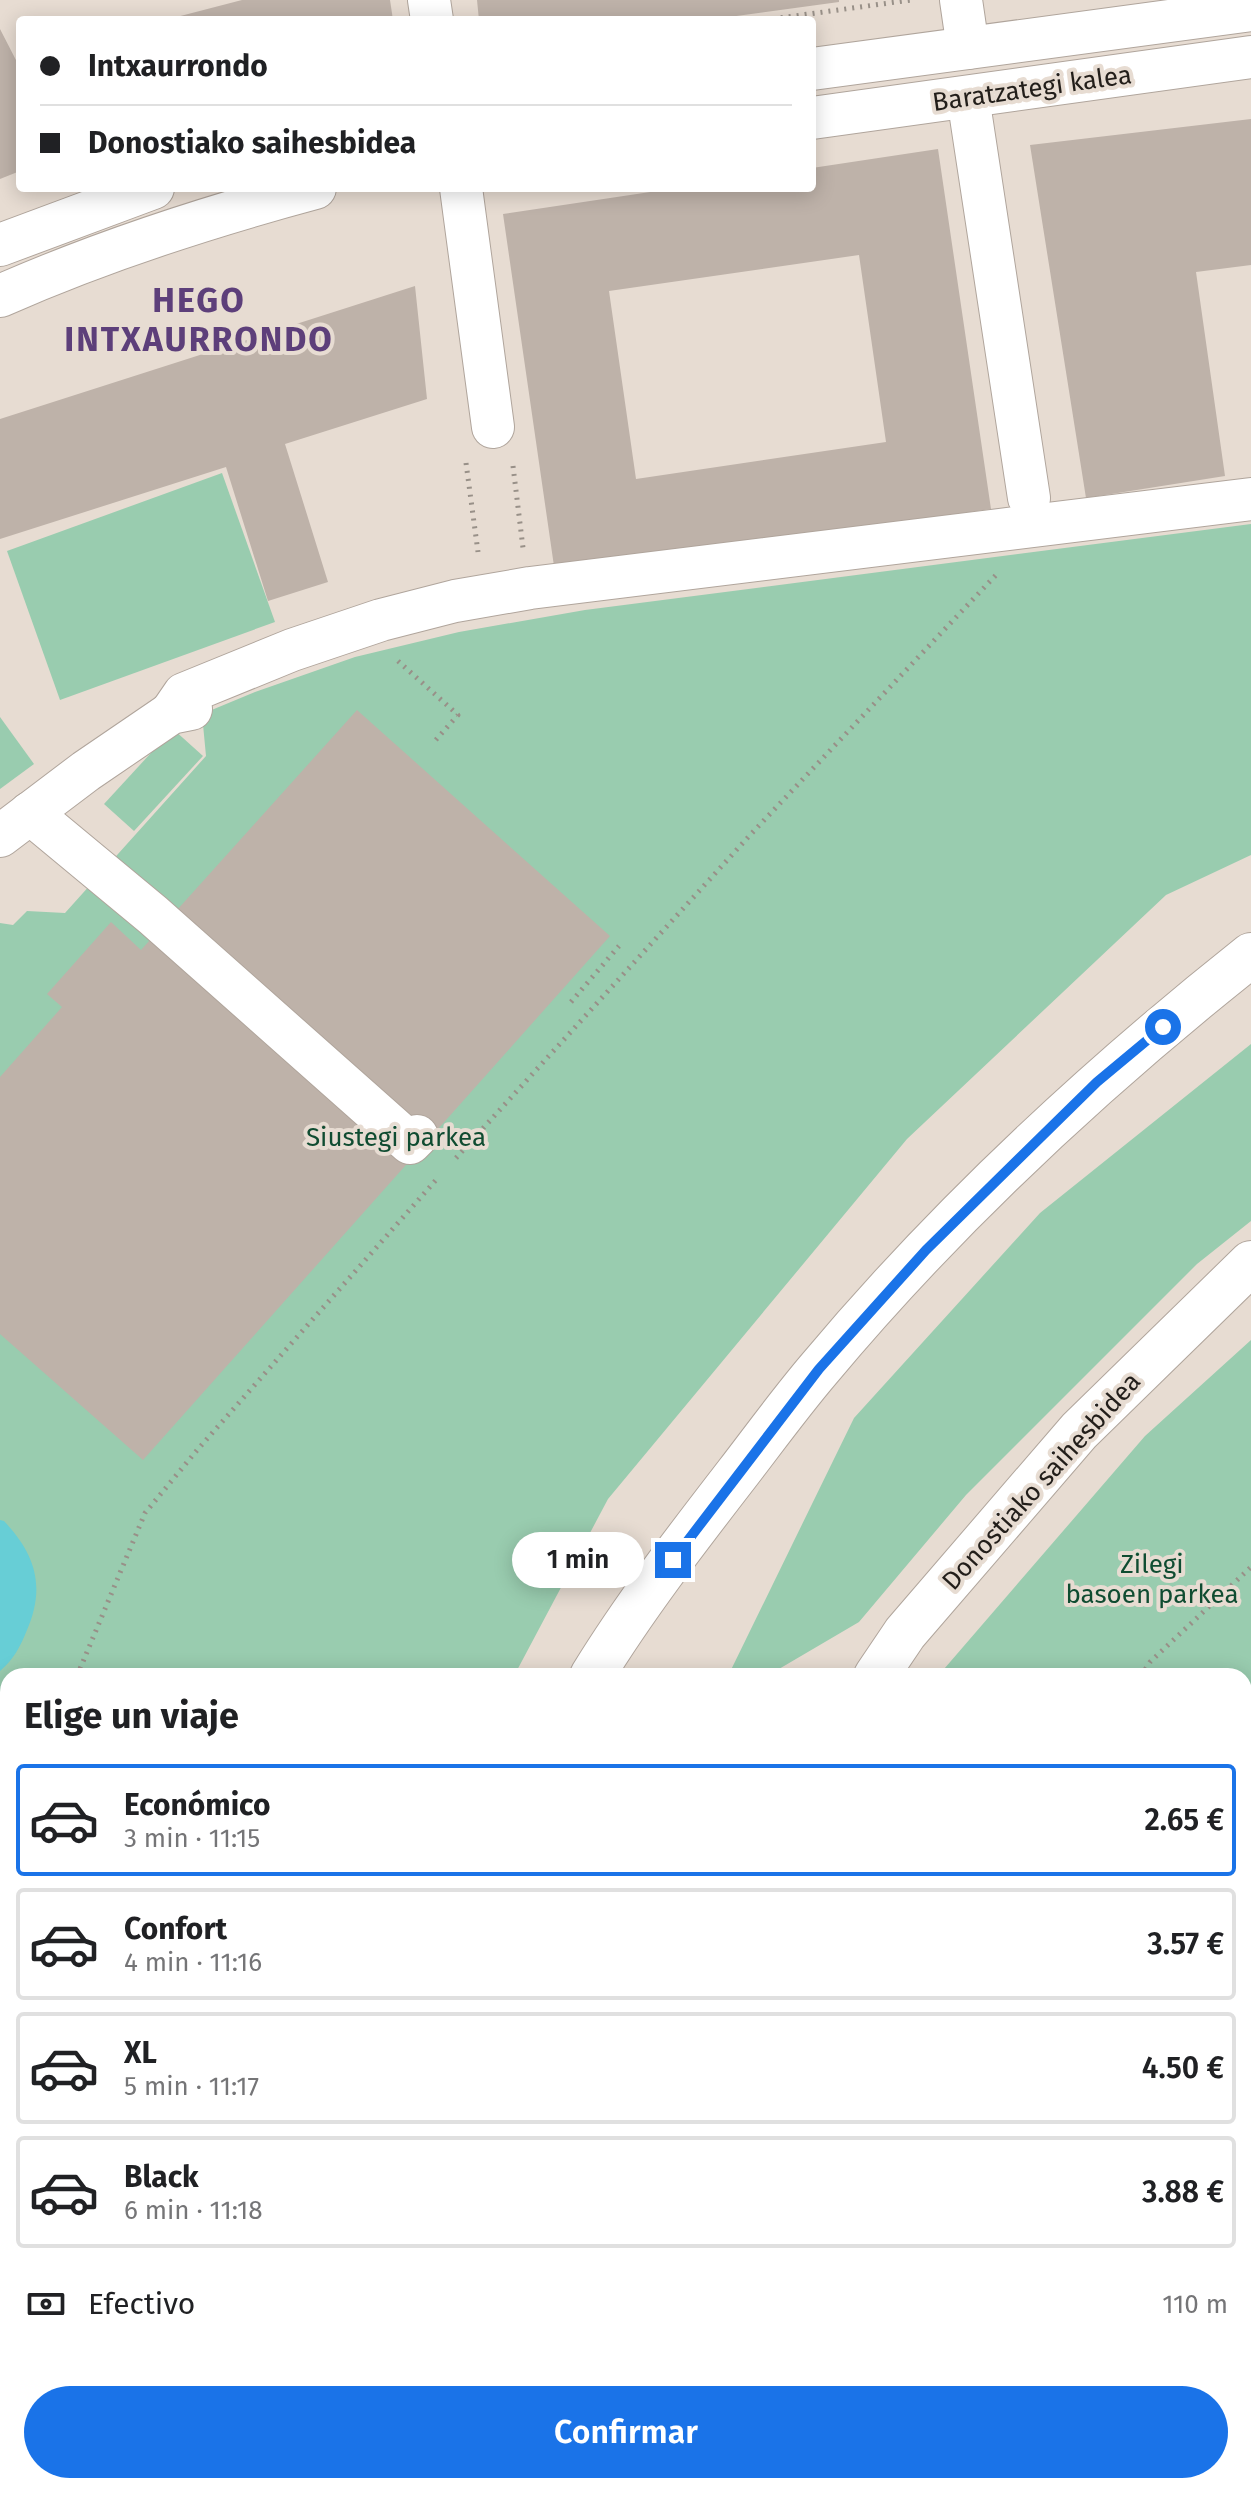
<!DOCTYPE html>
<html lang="es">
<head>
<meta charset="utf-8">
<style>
  :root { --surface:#fff; --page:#f2f2f2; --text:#202124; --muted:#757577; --line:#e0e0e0; --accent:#1a73e8 }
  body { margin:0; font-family:"Fira Sans",sans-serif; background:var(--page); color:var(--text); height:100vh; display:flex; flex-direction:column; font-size:30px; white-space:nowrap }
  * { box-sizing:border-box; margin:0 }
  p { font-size:26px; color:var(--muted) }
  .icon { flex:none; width:44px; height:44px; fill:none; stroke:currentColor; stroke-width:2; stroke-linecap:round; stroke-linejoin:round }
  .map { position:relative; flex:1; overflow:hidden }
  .sheet { position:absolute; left:0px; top:1668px; width:1252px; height:826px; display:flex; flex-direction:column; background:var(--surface); border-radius:24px 24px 0 0; box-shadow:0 4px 20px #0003 }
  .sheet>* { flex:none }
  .top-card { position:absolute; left:16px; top:16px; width:800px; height:176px; border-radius:8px; box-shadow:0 4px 20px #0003; display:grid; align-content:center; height:176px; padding:0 24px; background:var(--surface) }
  .end { position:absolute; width:36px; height:36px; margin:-18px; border:10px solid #1a73e8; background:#fff; box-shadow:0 0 0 4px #fff }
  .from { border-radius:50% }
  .bubble { position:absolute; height:56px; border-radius:28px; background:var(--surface); box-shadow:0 4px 20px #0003; font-size:26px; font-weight:600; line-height:56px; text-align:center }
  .top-card b { display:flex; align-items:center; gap:28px; height:76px; font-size:30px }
  .top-card b+b { border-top:2px solid var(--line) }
  .top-card i { width:20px; height:20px; background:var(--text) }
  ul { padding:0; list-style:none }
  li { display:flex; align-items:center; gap:24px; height:112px; margin:0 16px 12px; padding:0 8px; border:4px solid var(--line); border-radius:8px }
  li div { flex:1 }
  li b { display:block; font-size:30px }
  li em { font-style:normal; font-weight:600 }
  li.on { border-color:var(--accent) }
  li>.icon { width:72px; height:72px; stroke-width:1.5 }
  h2 { padding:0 24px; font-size:36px; line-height:96px }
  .pay { display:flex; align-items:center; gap:20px; height:88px; padding:0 24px; font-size:30px }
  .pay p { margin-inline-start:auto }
  .button { display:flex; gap:16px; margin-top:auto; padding:16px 24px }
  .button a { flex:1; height:92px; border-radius:48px; background:var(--accent); color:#fff; font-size:32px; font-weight:600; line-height:92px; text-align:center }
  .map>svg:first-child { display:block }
  .green { fill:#99ccaf }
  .water { fill:#67ced6 }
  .building { fill:#beb2a9; fill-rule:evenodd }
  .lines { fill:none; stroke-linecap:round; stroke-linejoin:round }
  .street-casing { stroke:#b0a59c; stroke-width:44 }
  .highway-casing { stroke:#b0a59c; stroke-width:46 }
  .path { stroke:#989088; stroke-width:5; stroke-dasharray:2 6; stroke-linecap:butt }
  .street { stroke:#fff; stroke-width:42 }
  .highway { stroke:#fff; stroke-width:44 }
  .route { stroke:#1a73e8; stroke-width:10 }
  .labels { text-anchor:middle; stroke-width:8; stroke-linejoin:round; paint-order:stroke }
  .street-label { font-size:26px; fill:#221e1a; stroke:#e7dcd2 }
  .park-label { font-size:26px; fill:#0f4c31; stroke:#e7dcd2 }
  .district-label { font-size:34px; font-weight:bold; letter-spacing:2px; fill:#5d3f7a; stroke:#e7dcd2 }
</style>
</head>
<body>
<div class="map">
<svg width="1251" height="2493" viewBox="0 0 1251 2493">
  <rect width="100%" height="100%" fill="#e7dcd2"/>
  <g class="green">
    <path d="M222,473L275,622L60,700L7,551Z"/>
    <path d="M1251,524V855L1166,895L907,1139L608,1499L514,1676H8V2377L0,2375V923L13,925L27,911L65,913L206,756L202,714L255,692L355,657L459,632L585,610Z"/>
    <path d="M0,717L34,764L0,789Z"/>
    <path d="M173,729L203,756L134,831L104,804Z"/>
    <path d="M1251,1044V1221L1197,1264L966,1495L859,1622L767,1676H728L854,1418L1040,1213Z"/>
    <path d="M1251,1340V2020L1244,2023V1676H938L1145,1436Z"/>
    <path d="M1251,2323V2493H1070L1073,2486H1244V2327Z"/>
    <path d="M507,2486H755V2493H504Z"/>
  </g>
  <path class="water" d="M0,1520L4,1521C35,1554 46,1586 27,1630C20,1647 14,1659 0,1671Z"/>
  <g class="building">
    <path d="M242,0H390L393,20H165Z"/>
    <path d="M477,0H839V2L707,20H479Z"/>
    <path d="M0,29L18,64L20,63V171L0,179Z"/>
    <path d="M1251,119V265L1196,272L1225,476L1086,498L1030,145Z"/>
    <path d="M938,149L991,509L555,573L503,214L677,188H812V168ZM859,255L886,442L636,479L609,291Z"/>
    <path d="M415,286L427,399L285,444L328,582L268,601L226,467L0,539V419Z"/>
    <path d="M357,710L610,936L143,1460L0,1334V1077L62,1007L47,994L111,922L141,950Z"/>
    <path d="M936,2486H1050L1047,2493H957Z"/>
  </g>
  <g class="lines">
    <defs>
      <g id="street">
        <path d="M429,0L432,20"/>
        <path d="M961,0L968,48"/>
        <path d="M812,69L1251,10"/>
        <path d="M968,97L1029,498"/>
        <path d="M812,118L1251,57"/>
        <path d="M461,188L493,427"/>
        <path d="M0,245L153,188"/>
        <path d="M0,296C102,251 207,217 315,188"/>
        <path d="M171,713L184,694L292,650L381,620L455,601L530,588L1251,499"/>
        <path d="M30,813L153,915L410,1143L417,1136"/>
        <path d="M0,836L86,771L171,713L191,709"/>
        <path d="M1244,2090L1251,2086"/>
        <path d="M856,2493L857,2486"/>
      </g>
      <g id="highway">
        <path d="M592,1676C635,1606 686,1540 737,1474C764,1439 790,1403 819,1369C946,1217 1096,1078 1251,955"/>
        <path d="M876,1676L905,1633L1079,1431L1251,1263"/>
        <path d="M183,2493L186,2486"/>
        <path d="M434,2493L437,2486"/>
      </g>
    </defs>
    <use href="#street" class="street-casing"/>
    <use href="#highway" class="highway-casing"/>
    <g class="path">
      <path d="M765,20L911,0"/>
      <path d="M466,463L478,552"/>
      <path d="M513,466L523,548"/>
      <path d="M398,661L458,715L433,743"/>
      <path d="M571,1002L619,946"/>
      <path d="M456,1158L751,834L996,575"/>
      <path d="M77,1676L145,1513L198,1449L436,1180"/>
      <path d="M1141,1676L1150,1662L1251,1567"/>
      <path d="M0,1856L8,1838"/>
      <path d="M1244,2296L1251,2292"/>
      <path d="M705,2493L708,2486"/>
      <path d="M719,2493L720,2486"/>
      <path d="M1070,2493L1073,2486"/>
    </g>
    <use href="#street" class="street"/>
    <use href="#highway" class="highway"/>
  </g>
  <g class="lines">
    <path class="route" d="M673,1560L819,1369L926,1250L1097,1082L1163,1027"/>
  </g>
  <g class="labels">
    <g class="street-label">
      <text transform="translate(1032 88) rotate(-8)" y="9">Baratzategi kalea</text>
      <text transform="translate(1041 1481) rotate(-48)" y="9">Donostiako saihesbidea</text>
    </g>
    <g class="park-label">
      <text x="396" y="1146">Siustegi parkea</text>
      <text x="1152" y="1573">Zilegi<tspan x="1152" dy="30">basoen parkea</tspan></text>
    </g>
    <g class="district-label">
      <text x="199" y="312">HEGO<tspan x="199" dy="39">INTXAURRONDO</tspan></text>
    </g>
  </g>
</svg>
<i class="end from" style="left:1163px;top:1027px"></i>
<i class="end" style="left:673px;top:1560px"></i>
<div class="bubble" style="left:512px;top:1532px;width:132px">1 min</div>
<div class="top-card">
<b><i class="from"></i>Intxaurrondo</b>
<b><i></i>Donostiako saihesbidea</b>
</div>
<section class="sheet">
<h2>Elige un viaje</h2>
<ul>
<li class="on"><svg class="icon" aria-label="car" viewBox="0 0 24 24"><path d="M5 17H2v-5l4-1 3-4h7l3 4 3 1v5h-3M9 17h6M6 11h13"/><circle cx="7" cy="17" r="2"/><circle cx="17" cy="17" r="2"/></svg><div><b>Económico</b><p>3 min · 11:15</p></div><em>2.65 €</em></li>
<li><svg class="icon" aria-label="car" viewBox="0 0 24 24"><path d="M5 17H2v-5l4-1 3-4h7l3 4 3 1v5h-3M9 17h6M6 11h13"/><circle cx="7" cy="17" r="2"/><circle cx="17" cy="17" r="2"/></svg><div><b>Confort</b><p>4 min · 11:16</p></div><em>3.57 €</em></li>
<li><svg class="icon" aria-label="car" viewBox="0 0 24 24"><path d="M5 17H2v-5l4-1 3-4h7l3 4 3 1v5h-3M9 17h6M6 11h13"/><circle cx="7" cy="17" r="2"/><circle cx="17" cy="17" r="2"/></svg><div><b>XL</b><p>5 min · 11:17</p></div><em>4.50 €</em></li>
<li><svg class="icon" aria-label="car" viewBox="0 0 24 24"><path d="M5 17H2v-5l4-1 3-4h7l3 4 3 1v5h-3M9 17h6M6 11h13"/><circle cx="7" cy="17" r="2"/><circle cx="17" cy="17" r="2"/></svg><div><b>Black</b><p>6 min · 11:18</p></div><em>3.88 €</em></li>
</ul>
<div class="pay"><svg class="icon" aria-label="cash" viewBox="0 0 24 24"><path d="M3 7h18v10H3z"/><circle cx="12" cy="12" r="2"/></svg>Efectivo<p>110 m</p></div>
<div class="button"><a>Confirmar</a></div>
</section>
</div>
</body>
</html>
